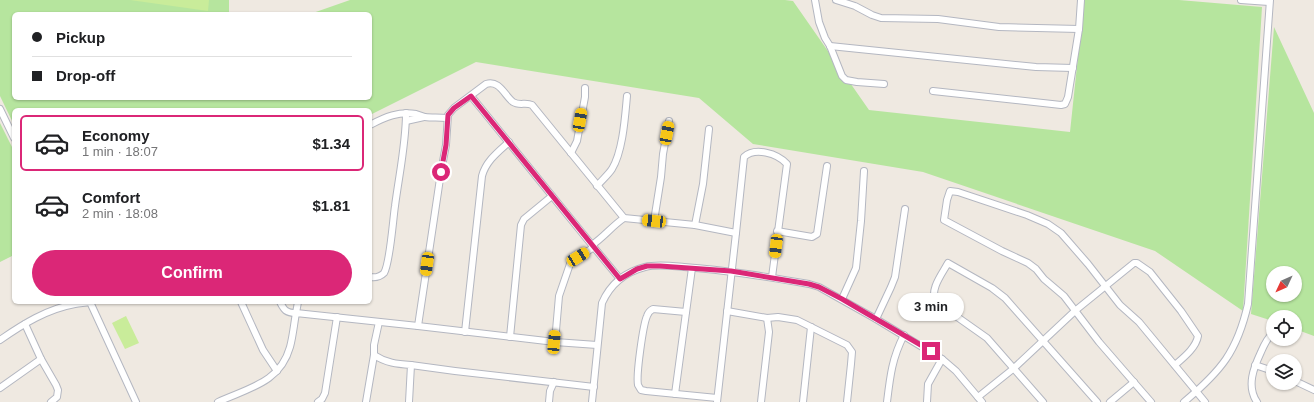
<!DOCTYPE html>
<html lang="en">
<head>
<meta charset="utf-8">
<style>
  :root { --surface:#fff; --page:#f6f6f6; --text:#202124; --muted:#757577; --line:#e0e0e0; --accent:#db2777 }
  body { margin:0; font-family:Arial,sans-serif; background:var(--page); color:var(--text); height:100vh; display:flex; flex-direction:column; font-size:15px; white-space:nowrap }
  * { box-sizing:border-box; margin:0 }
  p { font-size:13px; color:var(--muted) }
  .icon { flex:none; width:22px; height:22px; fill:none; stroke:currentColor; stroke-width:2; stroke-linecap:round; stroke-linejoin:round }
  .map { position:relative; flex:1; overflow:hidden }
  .panel { position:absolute; left:12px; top:108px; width:360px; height:196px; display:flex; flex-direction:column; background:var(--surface); border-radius:6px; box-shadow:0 1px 3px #0004 }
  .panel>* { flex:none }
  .guide { position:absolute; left:12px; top:12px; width:360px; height:88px; border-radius:6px; box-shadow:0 1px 3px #0004; display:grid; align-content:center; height:88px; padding:0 20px; background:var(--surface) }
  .needle { width:26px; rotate:226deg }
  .fabs { position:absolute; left:1266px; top:266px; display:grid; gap:8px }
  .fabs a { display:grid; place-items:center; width:36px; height:36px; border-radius:50%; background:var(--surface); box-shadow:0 1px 3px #0004; font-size:20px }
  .end { position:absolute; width:18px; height:18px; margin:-9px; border:5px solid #db2777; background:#fff; box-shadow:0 0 0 2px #fff }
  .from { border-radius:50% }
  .bubble { position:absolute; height:28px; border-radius:14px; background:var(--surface); box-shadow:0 1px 3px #0004; font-size:13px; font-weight:700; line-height:28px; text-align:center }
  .car { position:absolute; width:12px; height:24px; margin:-12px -6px; border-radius:5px; box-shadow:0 0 3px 1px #0007; background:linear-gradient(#f5c518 24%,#345 0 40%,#f5c518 0 76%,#345 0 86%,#f5c518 0) }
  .guide b { display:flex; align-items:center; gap:14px; height:38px; font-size:15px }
  .guide b+b { border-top:1px solid var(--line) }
  .guide i { width:10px; height:10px; background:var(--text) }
  ul { padding:7px 0 0; list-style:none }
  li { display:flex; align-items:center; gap:12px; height:56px; margin:0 8px 6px; padding:0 12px; border:2px solid transparent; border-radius:6px }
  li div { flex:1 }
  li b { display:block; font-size:15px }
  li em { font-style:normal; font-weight:700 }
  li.selected { border-color:var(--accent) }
  li>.icon { width:36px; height:36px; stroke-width:1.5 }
  .button { display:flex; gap:8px; margin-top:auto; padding:8px 20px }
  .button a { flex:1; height:46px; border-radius:24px; background:var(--accent); color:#fff; font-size:16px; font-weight:700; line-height:46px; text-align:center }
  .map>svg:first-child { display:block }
  .green { fill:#b6e59e; fill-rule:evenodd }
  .pitch { fill:#c9ec9a }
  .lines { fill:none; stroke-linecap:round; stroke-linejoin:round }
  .minor-casing { stroke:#b4b7c1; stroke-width:8 }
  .minor { stroke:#fff; stroke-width:6 }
  .route { stroke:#db2777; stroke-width:5 }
</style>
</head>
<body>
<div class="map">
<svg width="1314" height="402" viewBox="0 0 1314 402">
  <rect width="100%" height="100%" fill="#efe9e1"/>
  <g class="green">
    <path d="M0,0H229V14H14V98H370V14H310L350,0H785L793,1L869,110L1070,132L1084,0H1179L1262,7L1243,311L1155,251L923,172L753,144L699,98L476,62L370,115V110H14V125L0,96Z"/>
    <path d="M1274,27L1314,113V336L1295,329V317H1273V321L1251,314ZM1273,273H1295V295H1273Z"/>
    <path d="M0,123L14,151V255L0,262Z"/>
  </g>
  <g class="pitch">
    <path d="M130,0H209L208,11Z"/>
    <path d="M126,316L139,343L125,349L112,323Z"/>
  </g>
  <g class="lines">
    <defs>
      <g id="minor">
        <path d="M815,0L819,22L825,38L830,46L842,76L846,80L857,82L884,84"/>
        <path d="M836,0L855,6L872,15L881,18L938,19L999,27L1079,29"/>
        <path d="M1241,0L1269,2"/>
        <path d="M830,46L1036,67L1073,68"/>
        <path d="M933,91L1061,105L1065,104L1068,97L1079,29L1081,0"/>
        <path d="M471,96L592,245C604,237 612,226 624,218"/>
        <path d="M0,109L14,138"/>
        <path d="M406,121L424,117"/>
        <path d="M370,125C385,117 399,111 416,114C419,115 422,116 425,117C432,118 439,117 447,118"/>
        <path d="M571,153L577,141L585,97V88"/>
        <path d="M597,186C602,180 608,175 612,169C623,151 625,117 627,96"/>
        <path d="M654,221L661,177L663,154L669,121"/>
        <path d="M695,225L703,184L709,129"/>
        <path d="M777,231L812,237L817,234L827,166"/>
        <path d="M592,245L620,279"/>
        <path d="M370,277C376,278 380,277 384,273C390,264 393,219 395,206C399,175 406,144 406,113"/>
        <path d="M842,299L856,268L861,221L864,171"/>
        <path d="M90,302L136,402"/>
        <path d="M241,302L263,350L277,371"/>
        <path d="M280,302C284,310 286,313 296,313L298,302"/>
        <path d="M727,311L767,318L778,317L797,320L847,345L852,352L851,364L847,402"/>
        <path d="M686,312L653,309C649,311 648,313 647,316C643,325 636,375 638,385L641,390L646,391L717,398"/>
        <path d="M876,319L891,287L895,277L905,209"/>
        <path d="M379,322L374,345V355C386,363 397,364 411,365L409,402"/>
        <path d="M25,324L41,359L56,385L58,390L57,397L51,402"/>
        <path d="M418,326L441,172L446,145L448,115L454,108L486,84C500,80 504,95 513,102C519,106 526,102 532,105L624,218L695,225L736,233"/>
        <path d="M465,332L482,176C486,161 498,152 509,142"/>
        <path d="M510,337L521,225L524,219L552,196"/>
        <path d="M0,340C23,324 47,309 75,304C80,303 85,303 90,302"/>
        <path d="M555,342L559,296L570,264L573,261L594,247"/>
        <path d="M411,365L455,371L594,387"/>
        <path d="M1255,365L1273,371"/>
        <path d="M1295,381L1314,390"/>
        <path d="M0,388L41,359"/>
        <path d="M675,394L692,268"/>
        <path d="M978,397L1013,369L1076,310L1134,263H1137L1150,272L1181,311L1198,336C1196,348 1183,358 1175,365"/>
        <path d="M218,402C248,388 280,383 290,347C293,336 294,324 296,313L418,326L555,342L597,345"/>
        <path d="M318,402L322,399L325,393L337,317"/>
        <path d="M366,402L374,355"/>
        <path d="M549,402L550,391L554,382"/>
        <path d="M592,402L602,303C610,285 625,272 645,267C657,264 672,266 684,267C727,270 768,277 809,284L819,287L876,319L942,359L956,371L982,402"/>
        <path d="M717,402L736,233L744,157C755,147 777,153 787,164L772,277"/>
        <path d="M761,402L769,332L767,318"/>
        <path d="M803,402L811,327"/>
        <path d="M887,402C890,377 892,358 904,335"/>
        <path d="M927,402L928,384L942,359"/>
        <path d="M1043,402L987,338L936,302C929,290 942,274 948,263L992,288L1005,298L1097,402"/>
        <path d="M1110,402L1134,382"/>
        <path d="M1151,402L1099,342L1064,296L1044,279L1036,269L1028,263L1002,251L944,220L947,200L950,191L958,192L1027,215L1048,224L1061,233L1088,264L1120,305L1139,322L1205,402"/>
        <path d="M1184,402C1221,371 1237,352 1248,304L1270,0"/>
        <path d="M1257,402C1246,386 1254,367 1261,352C1264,345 1267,338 1273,333"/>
      </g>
    </defs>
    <use href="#minor" class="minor-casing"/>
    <use href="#minor" class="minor"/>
  </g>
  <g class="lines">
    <path class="route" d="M441,172L446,145L448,115L454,108L471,96L620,279L637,269L647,266H660L731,271L809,284L819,287L842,299L931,351"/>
  </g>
</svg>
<div class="fabs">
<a><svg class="needle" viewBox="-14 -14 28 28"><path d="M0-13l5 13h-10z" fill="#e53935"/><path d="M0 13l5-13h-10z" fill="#757577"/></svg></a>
<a><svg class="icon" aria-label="locate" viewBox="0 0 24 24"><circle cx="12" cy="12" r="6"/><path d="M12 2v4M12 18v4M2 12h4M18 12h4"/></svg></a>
<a><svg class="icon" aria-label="layers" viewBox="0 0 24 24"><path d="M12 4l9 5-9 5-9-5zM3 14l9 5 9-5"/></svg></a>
</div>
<i class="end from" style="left:441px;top:172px"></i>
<i class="end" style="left:931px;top:351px"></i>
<div class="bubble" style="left:898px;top:293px;width:66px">3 min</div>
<i class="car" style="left:580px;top:120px;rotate:10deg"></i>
<i class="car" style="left:667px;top:133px;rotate:11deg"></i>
<i class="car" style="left:654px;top:221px;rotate:276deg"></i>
<i class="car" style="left:776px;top:246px;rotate:187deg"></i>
<i class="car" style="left:578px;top:257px;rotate:58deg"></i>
<i class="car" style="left:427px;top:264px;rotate:188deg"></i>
<i class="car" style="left:554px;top:342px;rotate:5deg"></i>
<div class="guide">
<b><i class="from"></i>Pickup</b>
<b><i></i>Drop-off</b>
</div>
<section class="panel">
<ul>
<li class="selected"><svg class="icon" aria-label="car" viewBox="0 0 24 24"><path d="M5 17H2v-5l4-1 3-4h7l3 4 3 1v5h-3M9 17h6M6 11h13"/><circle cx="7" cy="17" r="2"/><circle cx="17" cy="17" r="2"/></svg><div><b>Economy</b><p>1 min · 18:07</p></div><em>$1.34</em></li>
<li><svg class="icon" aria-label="car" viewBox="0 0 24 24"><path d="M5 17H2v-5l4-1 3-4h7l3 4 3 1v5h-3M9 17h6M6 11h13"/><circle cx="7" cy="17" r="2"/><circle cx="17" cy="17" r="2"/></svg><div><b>Comfort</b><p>2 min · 18:08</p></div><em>$1.81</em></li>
</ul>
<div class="button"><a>Confirm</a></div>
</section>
</div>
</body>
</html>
